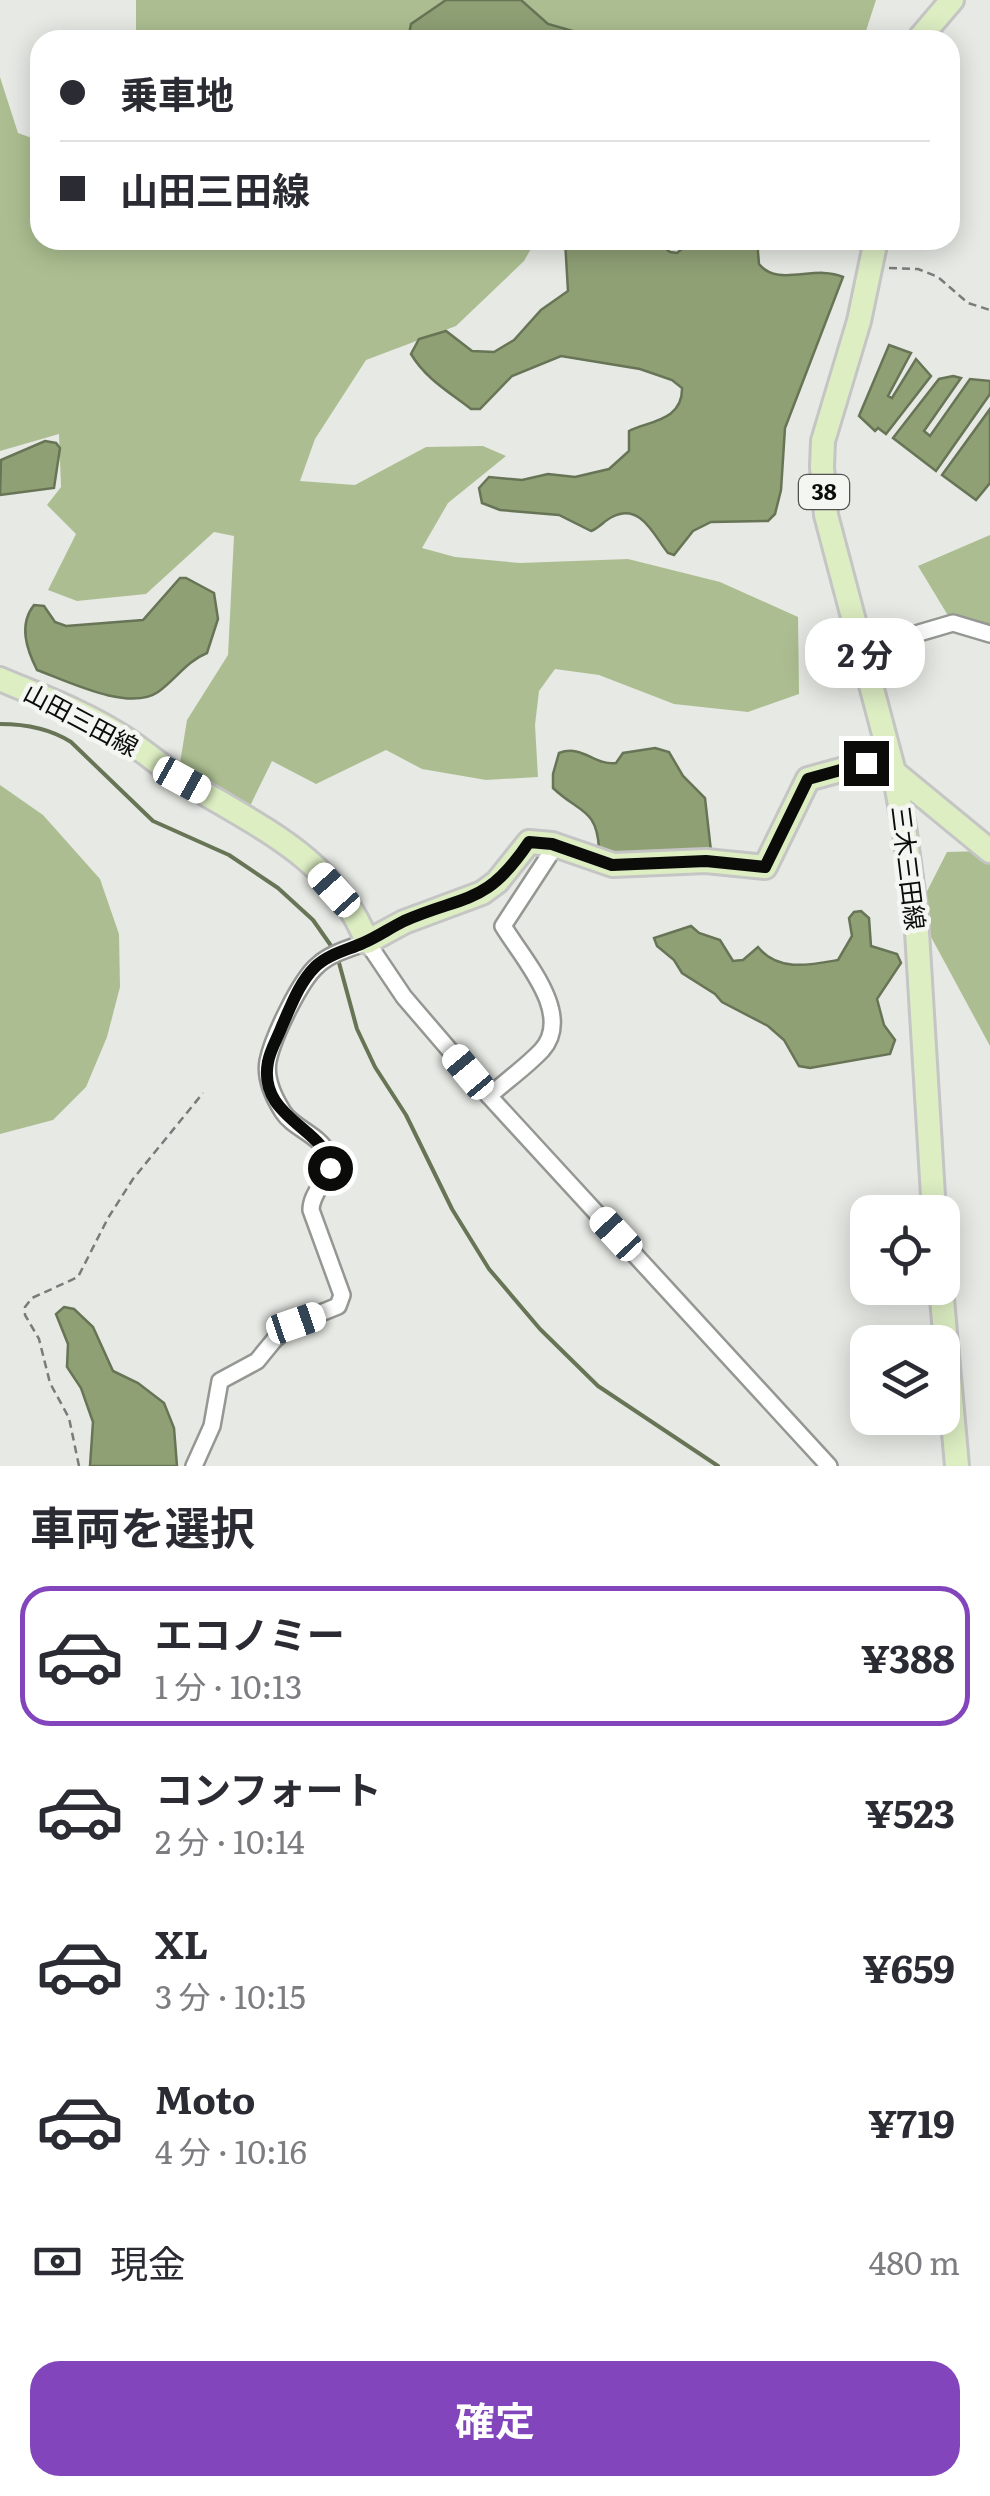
<!DOCTYPE html>
<html lang="ja">
<head>
<meta charset="utf-8">
<style>
  :root { --surface:#fff; --page:#f7f7f7; --text:#2b2b33; --muted:#7c7c81; --line:#e1e1e2; --accent:#8345bb }
  body { margin:0; font-family:Literata,"Noto Sans JP",serif; background:var(--page); color:var(--text); height:100vh; display:flex; flex-direction:column; font-size:38px; white-space:nowrap }
  * { box-sizing:border-box; margin:0 }
  p { font-size:32px; color:var(--muted) }
  .icon { flex:none; width:55px; height:55px; fill:none; stroke:currentColor; stroke-width:2; stroke-linecap:round; stroke-linejoin:round }
  .map { position:relative; height:1466px; overflow:hidden }
  .side { display:flex; flex-direction:column; background:var(--surface); flex:1 }
  .side>* { flex:none }
  .guide { position:absolute; left:30px; top:30px; width:930px; height:220px; border-radius:30px; box-shadow:0 5px 25px #0003; display:grid; align-content:center; height:220px; padding:0 30px; background:var(--surface) }
  .buttons { position:absolute; left:850px; top:1195px; display:grid; gap:20px }
  .buttons a { display:grid; place-items:center; width:110px; height:110px; border-radius:20px; background:var(--surface); box-shadow:0 5px 25px #0003; font-size:50px }
  .end { position:absolute; width:45px; height:45px; margin:-22px; border:12px solid #0b0c0a; background:#fff; box-shadow:0 0 0 5px #fff }
  .from { border-radius:50% }
  .bubble { position:absolute; height:70px; border-radius:30px; background:var(--surface); box-shadow:0 5px 25px #0003; font-size:32px; font-weight:700; line-height:70px; text-align:center }
  .car { position:absolute; width:30px; height:60px; margin:-30px -15px; border-radius:12px; box-shadow:0 0 8px 2px #0007; background:linear-gradient(#fff 24%,#345 0 40%,#fff 0 76%,#345 0 86%,#fff 0) }
  .guide b { display:flex; align-items:center; gap:35px; height:95px; font-size:38px }
  .guide b+b { border-top:2px solid var(--line) }
  .guide i { width:25px; height:25px; background:var(--text) }
  ul { padding:0; list-style:none }
  li { display:flex; align-items:center; gap:30px; height:140px; margin:0 20px 15px; padding:0 10px; border:5px solid transparent; border-radius:30px }
  li div { flex:1 }
  li b { display:block; font-size:38px }
  li em { font-style:normal; font-weight:700 }
  li.on { border-color:var(--accent) }
  li>.icon { width:90px; height:90px; stroke-width:1.5 }
  h2 { padding:0 30px; font-size:45px; line-height:120px }
  .pay { display:flex; align-items:center; gap:25px; height:110px; padding:0 30px; font-size:38px }
  .pay p { margin-inline-start:auto }
  .primary-button { display:flex; gap:20px; margin-top:auto; padding:20px 30px }
  .primary-button a { flex:1; height:115px; border-radius:30px; background:var(--accent); color:#fff; font-size:40px; font-weight:700; line-height:115px; text-align:center }
  .map>svg:first-child { display:block }
  .forest { fill:#acbe91 }
  .water { fill:#8fa075; stroke:#677455; stroke-width:2.5 }
  .lines { fill:none; stroke-linecap:round; stroke-linejoin:round }
  .stream { stroke:#677455; stroke-width:4 }
  .minor-casing { stroke:#959792; stroke-width:20 }
  .primary-casing { stroke:#c4c5c4; stroke-width:28 }
  .path { stroke:#7b7c79; stroke-width:2.5; stroke-dasharray:8 5; stroke-linecap:butt }
  .minor { stroke:#fff; stroke-width:15 }
  .primary { stroke:#ddeec3; stroke-width:22 }
  .route { stroke:#0b0c0a; stroke-width:12 }
  .labels { text-anchor:middle; stroke-width:9; stroke-linejoin:round; paint-order:stroke }
  .shield { fill:#f4f6f1; stroke:#51524f; stroke-width:2.5 }
  .shield-label { font-size:22px; font-weight:bold; fill:#0b0c0a }
  .street-label { font-size:25px; fill:#0b0c0a; stroke:#f4f6f1 }
</style>
</head>
<body>
<div class="map">
<svg width="990" height="1466" viewBox="0 0 990 1466">
  <rect width="100%" height="100%" fill="#e7e9e4"/>
  <g class="forest">
    <path d="M136,0H876L863,40H136Z"/>
    <path d="M0,77L18,133L40,141V240H536L524,261L456,326L366,360L315,439L300,481L355,485L426,447L483,446L506,456L448,503L422,548L455,557L520,563L628,559L720,582L798,617L799,694L748,712L674,704L599,675L555,669L539,691L535,725L538,777L486,780L422,769L386,750L316,784L272,761L250,806L180,763L187,720L228,655L234,536L214,532L146,594L77,601L48,590L76,534L47,505L61,487L59,434L0,451Z"/>
    <path d="M990,535V644L958,632L918,566Z"/>
    <path d="M0,785L43,815L100,879L119,934L120,987L107,1037L86,1087L53,1120L0,1134Z"/>
    <path d="M984,851L990,855V1046L917,911L947,852Z"/>
  </g>
  <g class="water">
    <path d="M446,0H521L548,24L604,40H408L411,24Z"/>
    <path d="M565,240H655L670,252L677,253L693,240H757L759,264C778,288 815,264 843,277L785,428L781,490L775,514L768,521L711,522L693,531L674,555L668,553C654,536 641,502 612,517C604,521 599,528 591,531L559,515L500,510L482,503L479,488L489,477L522,480L548,474L575,477L609,469L629,451V431C648,421 683,421 682,388L672,380L640,369L561,356L512,376L480,409H471C449,392 425,378 411,354L419,339L446,331L472,351L494,352L514,340L541,310L568,291Z"/>
    <path d="M889,345L911,353L888,396L892,398L916,359L931,376L886,434L878,428L875,431L859,416Z"/>
    <path d="M953,376L961,378L924,431L930,436L970,379L990,381V394L936,471L893,438L939,379Z"/>
    <path d="M990,409V483L976,500L942,475Z"/>
    <path d="M45,441L56,443L60,448L54,488L0,495L1,460Z"/>
    <path d="M180,578H186L214,593L218,619L207,653C187,661 176,679 158,692C129,712 67,681 37,670C27,650 18,625 34,605L44,606L55,622L66,626L143,620Z"/>
    <path d="M655,748L669,752L683,776L705,798L711,851L625,856L599,849C597,808 579,813 553,788V774L559,753C582,744 595,766 616,763L623,753Z"/>
    <path d="M861,911L869,918L871,946L897,954L901,963L877,999L884,1025L895,1040L890,1054L810,1068L799,1066L784,1040L768,1026L722,1002L715,994L682,973L674,960L657,946L654,938L691,926L699,933L720,940L733,961L743,960L758,947C778,972 810,965 838,960L852,936L849,918L854,912Z"/>
    <path d="M64,1307L74,1309L93,1327L113,1371L138,1383L164,1403L174,1428L177,1466H90L93,1422L81,1388L67,1367L68,1344L56,1314Z"/>
  </g>
  <g class="lines">
    <g class="stream">
      <path d="M0,724C26,724 49,728 71,742L153,821L229,855L278,888L313,920L334,950"/>
      <path d="M338,959L357,1029L375,1067L406,1115L452,1209L489,1269L540,1329L598,1386L718,1466"/>
    </g>
    <defs>
      <g id="minor">
        <path d="M861,650L953,623L990,634"/>
        <path d="M489,1096C506,1081 526,1067 542,1050C574,1014 523,959 503,926L556,845"/>
        <path d="M194,1466L212,1426L220,1381L257,1361L275,1339L296,1323L338,1306L342,1295L311,1210C311,1189 336,1175 328,1154C320,1135 293,1128 283,1112C274,1098 265,1078 268,1061C273,1037 300,980 318,965C331,953 351,948 367,942L404,997L489,1096L829,1466"/>
      </g>
      <g id="primary">
        <path d="M918,40L952,0"/>
        <path d="M876,240L859,321L823,441L822,467L826,515L894,772L905,833L916,915L934,1212"/>
        <path d="M0,679C42,697 86,713 124,738C144,751 161,766 181,779C252,824 334,856 367,942L404,922L482,893L497,882L529,842L552,844L613,865L706,861L765,867L808,779L866,763L886,744"/>
        <path d="M894,772L990,851"/>
        <path d="M941,1288L957,1466"/>
      </g>
    </defs>
    <use href="#minor" class="minor-casing"/>
    <use href="#primary" class="primary-casing"/>
    <g class="path">
      <path d="M889,268L918,269L938,277L968,303L990,310"/>
      <path d="M79,1466L69,1418L50,1383L39,1339L25,1315V1307L32,1298L78,1277L108,1218L133,1179L203,1093"/>
    </g>
    <use href="#minor" class="minor"/>
    <use href="#primary" class="primary"/>
  </g>
  <g class="lines">
    <path class="route" d="M330,1168C329,1129 257,1119 268,1062C270,1050 278,1037 282,1026C291,1006 299,983 315,967C328,954 348,950 363,943C377,937 390,928 404,921C466,894 486,906 529,842L552,844L612,865L706,861L765,867L808,779L866,763"/>
  </g>
  <g class="labels">
    <rect class="shield" x="799" y="475" width="50" height="34" rx="8"/>
    <g class="shield-label">
      <text x="824" y="500">38</text>
    </g>
    <g class="street-label">
      <text transform="translate(81 720) rotate(28)" y="9">山田三田線</text>
      <text transform="translate(908 868) rotate(83)" y="9">三木三田線</text>
    </g>
  </g>
</svg>
<div class="buttons">
<a><svg class="icon" aria-label="locate" viewBox="0 0 24 24"><circle cx="12" cy="12" r="6"/><path d="M12 2v4M12 18v4M2 12h4M18 12h4"/></svg></a>
<a><svg class="icon" aria-label="layers" viewBox="0 0 24 24"><path d="M12 4l9 5-9 5-9-5zM3 14l9 5 9-5"/></svg></a>
</div>
<i class="end from" style="left:330px;top:1168px"></i>
<i class="end" style="left:866px;top:763px"></i>
<div class="bubble" style="left:805px;top:618px;width:120px">2 分</div>
<i class="car" style="left:182px;top:780px;rotate:119deg"></i>
<i class="car" style="left:334px;top:890px;rotate:318deg"></i>
<i class="car" style="left:468px;top:1072px;rotate:320deg"></i>
<i class="car" style="left:616px;top:1234px;rotate:317deg"></i>
<i class="car" style="left:296px;top:1323px;rotate:71deg"></i>
<div class="guide">
<b><i class="from"></i>乗車地</b>
<b><i></i>山田三田線</b>
</div>
</div>
<section class="side">
<h2>車両を選択</h2>
<ul>
<li class="on"><svg class="icon" aria-label="car" viewBox="0 0 24 24"><path d="M5 17H2v-5l4-1 3-4h7l3 4 3 1v5h-3M9 17h6M6 11h13"/><circle cx="7" cy="17" r="2"/><circle cx="17" cy="17" r="2"/></svg><div><b>エコノミー</b><p>1 分 · 10:13</p></div><em>¥388</em></li>
<li><svg class="icon" aria-label="car" viewBox="0 0 24 24"><path d="M5 17H2v-5l4-1 3-4h7l3 4 3 1v5h-3M9 17h6M6 11h13"/><circle cx="7" cy="17" r="2"/><circle cx="17" cy="17" r="2"/></svg><div><b>コンフォート</b><p>2 分 · 10:14</p></div><em>¥523</em></li>
<li><svg class="icon" aria-label="car" viewBox="0 0 24 24"><path d="M5 17H2v-5l4-1 3-4h7l3 4 3 1v5h-3M9 17h6M6 11h13"/><circle cx="7" cy="17" r="2"/><circle cx="17" cy="17" r="2"/></svg><div><b>XL</b><p>3 分 · 10:15</p></div><em>¥659</em></li>
<li><svg class="icon" aria-label="car" viewBox="0 0 24 24"><path d="M5 17H2v-5l4-1 3-4h7l3 4 3 1v5h-3M9 17h6M6 11h13"/><circle cx="7" cy="17" r="2"/><circle cx="17" cy="17" r="2"/></svg><div><b>Moto</b><p>4 分 · 10:16</p></div><em>¥719</em></li>
</ul>
<div class="pay"><svg class="icon" aria-label="cash" viewBox="0 0 24 24"><path d="M3 7h18v10H3z"/><circle cx="12" cy="12" r="2"/></svg>現金<p>480 m</p></div>
<div class="primary-button"><a>確定</a></div>
</section>
</body>
</html>
